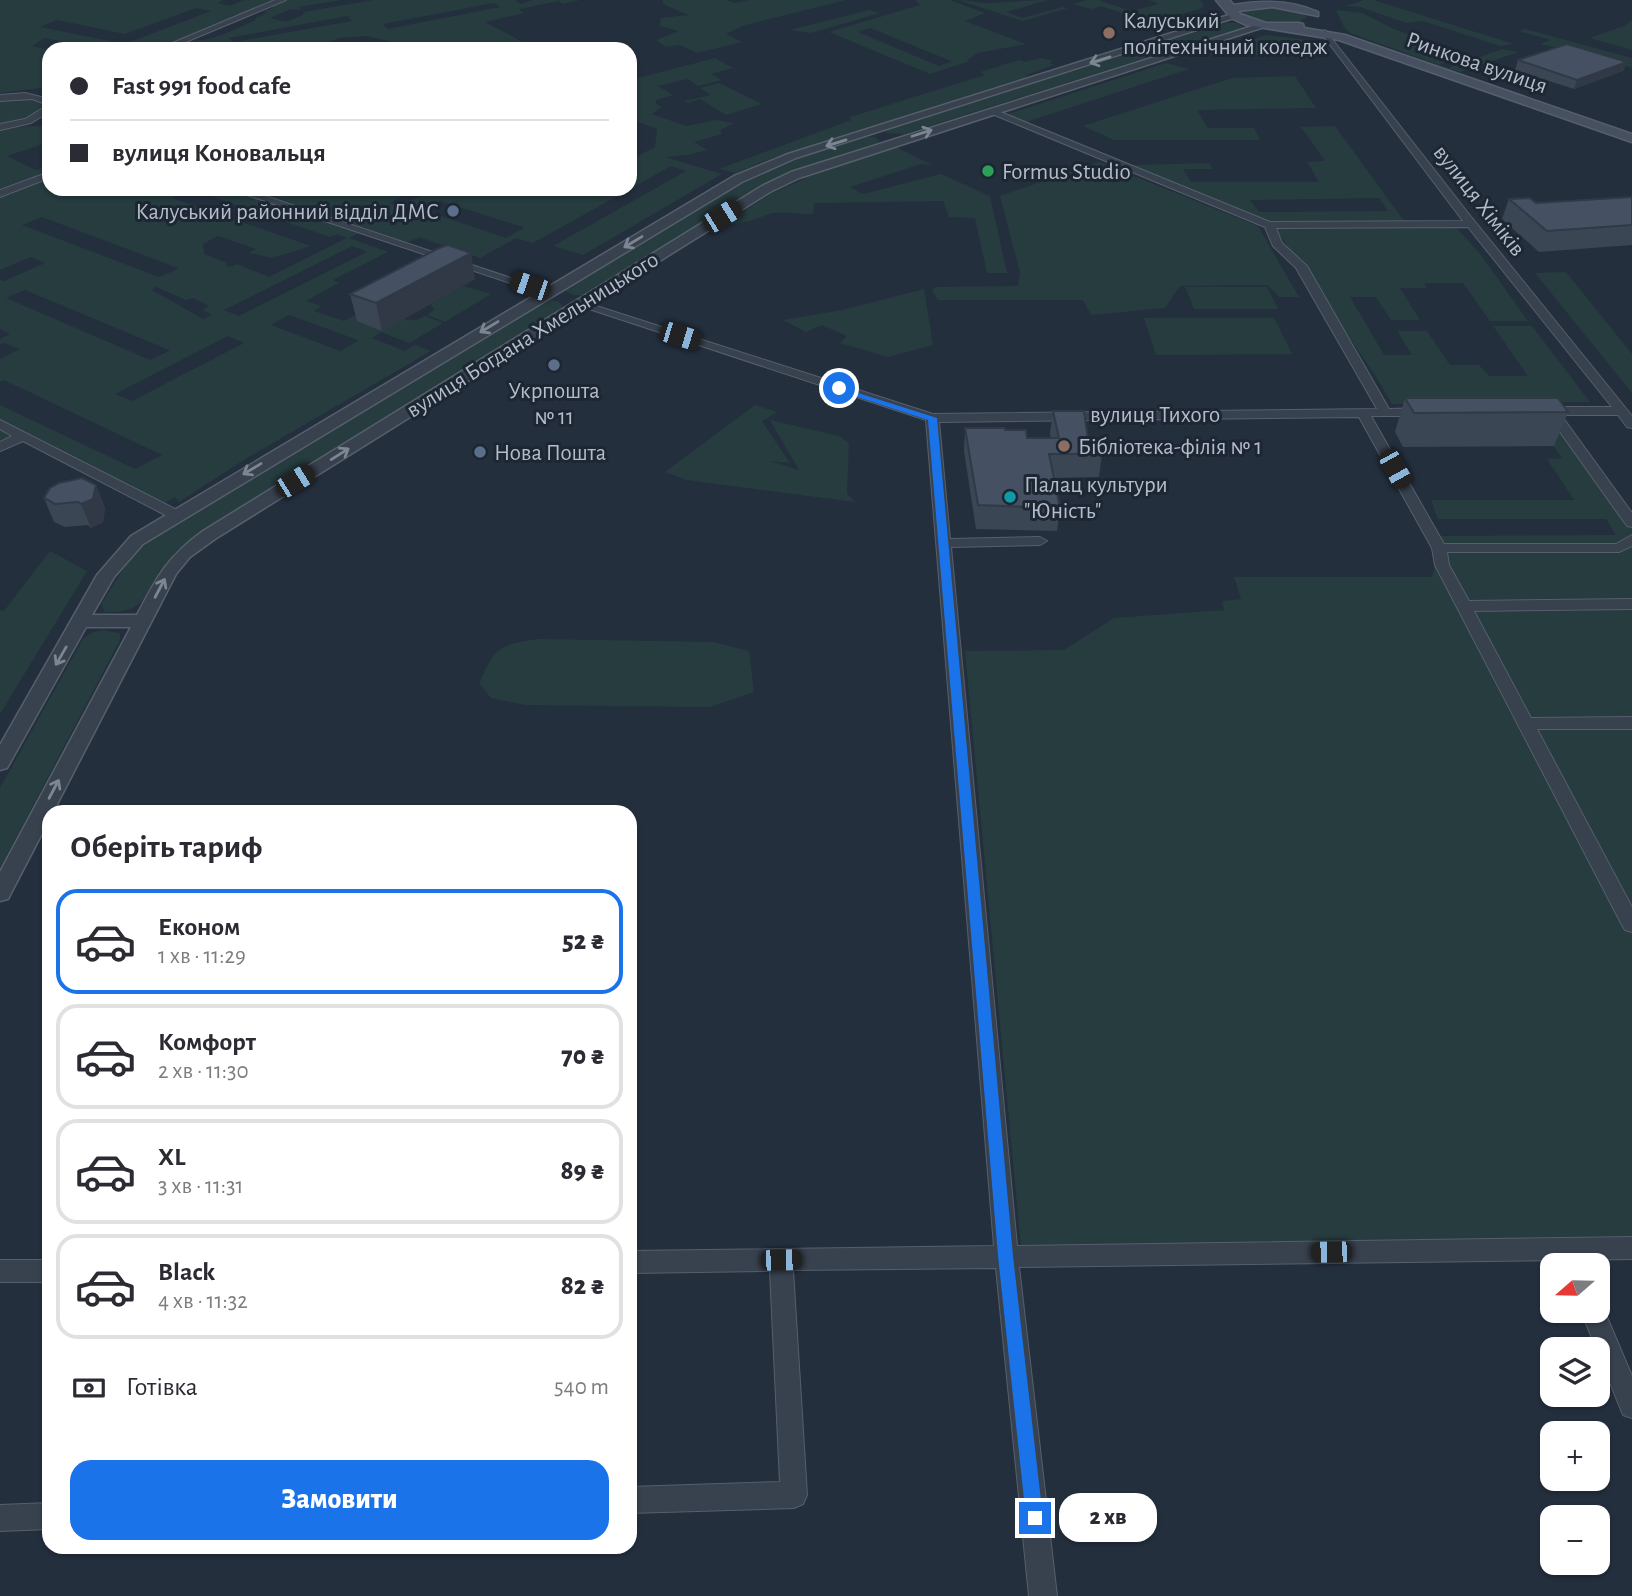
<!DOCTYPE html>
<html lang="uk">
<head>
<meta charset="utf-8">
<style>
  :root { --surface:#fff; --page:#f2f2f3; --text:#2b2b33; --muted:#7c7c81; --line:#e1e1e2; --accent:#1a73e8 }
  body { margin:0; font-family:"Alegreya Sans",sans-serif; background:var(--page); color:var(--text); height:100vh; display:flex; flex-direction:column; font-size:26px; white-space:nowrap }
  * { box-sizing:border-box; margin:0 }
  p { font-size:23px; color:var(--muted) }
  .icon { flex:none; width:38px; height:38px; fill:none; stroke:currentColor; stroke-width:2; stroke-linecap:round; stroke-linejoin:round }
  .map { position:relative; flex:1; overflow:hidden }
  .panel { position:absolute; left:42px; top:805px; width:595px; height:749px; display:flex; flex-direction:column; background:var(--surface); border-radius:21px; box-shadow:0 2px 5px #0004 }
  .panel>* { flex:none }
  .banner { position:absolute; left:42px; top:42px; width:595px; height:154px; border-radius:21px; box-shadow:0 2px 5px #0004; display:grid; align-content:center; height:154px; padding:0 28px; background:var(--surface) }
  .needle { width:46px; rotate:250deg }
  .fabs { position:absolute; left:1540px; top:1253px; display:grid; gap:14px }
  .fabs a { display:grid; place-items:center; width:70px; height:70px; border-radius:14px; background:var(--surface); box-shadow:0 2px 5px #0004; font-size:35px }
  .end { position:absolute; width:32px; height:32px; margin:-16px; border:9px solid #1a73e8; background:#fff; box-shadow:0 0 0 4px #fff }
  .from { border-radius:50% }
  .bubble { position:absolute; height:49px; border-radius:21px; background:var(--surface); box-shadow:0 2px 5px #0004; font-size:23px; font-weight:800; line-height:49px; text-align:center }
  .car { position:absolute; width:21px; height:42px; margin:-21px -10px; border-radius:9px; box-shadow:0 0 5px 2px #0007; background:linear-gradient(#222 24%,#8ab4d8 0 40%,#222 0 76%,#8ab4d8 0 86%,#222 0) }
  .banner b { display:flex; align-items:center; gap:24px; height:66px; font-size:26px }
  .banner b+b { border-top:2px solid var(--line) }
  .banner i { width:18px; height:18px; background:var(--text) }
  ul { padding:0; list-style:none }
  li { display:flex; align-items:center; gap:21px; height:105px; margin:0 14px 10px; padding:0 14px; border:4px solid var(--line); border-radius:21px }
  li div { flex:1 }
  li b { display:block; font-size:26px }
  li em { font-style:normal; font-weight:800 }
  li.active { border-color:var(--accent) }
  li>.icon { width:63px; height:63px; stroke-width:1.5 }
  h2 { padding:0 28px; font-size:32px; line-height:84px }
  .pay { display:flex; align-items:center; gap:18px; height:77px; padding:0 28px; font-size:26px }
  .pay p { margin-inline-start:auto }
  .cta { display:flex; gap:14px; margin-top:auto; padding:14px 28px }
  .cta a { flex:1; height:80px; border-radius:21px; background:var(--accent); color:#fff; font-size:28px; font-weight:800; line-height:80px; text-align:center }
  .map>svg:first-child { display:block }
  .green { fill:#263c3f; fill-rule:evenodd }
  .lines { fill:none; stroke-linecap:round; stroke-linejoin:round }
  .minor-casing { stroke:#565f6c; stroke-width:2 }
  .tertiary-casing { stroke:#565f6c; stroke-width:3 }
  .secondary-casing { stroke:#565f6c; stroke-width:3 }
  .minor { fill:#38414e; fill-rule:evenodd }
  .tertiary { fill:#38414e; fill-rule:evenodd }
  .secondary { fill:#465061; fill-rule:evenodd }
  .wall { fill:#3b4654 }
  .shaded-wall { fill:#303945 }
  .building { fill:#455162; stroke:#303945; stroke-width:2 }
  .oneway { stroke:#7c8592 }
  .route { fill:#1a73e8 }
  .education-dot { fill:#8d6e63; stroke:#1d2633; stroke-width:2.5 }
  .leisure-dot { fill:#2e9e5b; stroke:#1d2633; stroke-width:2.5 }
  .service-dot { fill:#5c6f8a; stroke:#1d2633; stroke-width:2.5 }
  .culture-dot { fill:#0f9aa8; stroke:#1d2633; stroke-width:2.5 }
  .labels { text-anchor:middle; stroke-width:6; stroke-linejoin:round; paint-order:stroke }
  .far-poi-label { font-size:23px; fill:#b4bcc9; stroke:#1d2633; text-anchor:start }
  .far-street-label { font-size:23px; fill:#b4bcc9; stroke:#1d2633 }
</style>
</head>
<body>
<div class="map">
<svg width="1632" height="1596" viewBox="0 0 1632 1596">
  <rect width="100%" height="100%" fill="#242f3e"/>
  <g class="green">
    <path d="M0,0H224L217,3L230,6L244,0H341L299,7L301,10L291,9L270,18L286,22L303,15L304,12L373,0H515L521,4L533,0H580L563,4L559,1L519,9L524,13L485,22L536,49H421L367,36L340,38L311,49H101L45,38L32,46L49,50V87L0,93ZM494,3L500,7L388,29L383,24ZM269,5L273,8L263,12L267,13L254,19L256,20C234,29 210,44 186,40ZM196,8L211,11L125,44L40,27L57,20L125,34ZM347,16L352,21L234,42L229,38Z"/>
    <path d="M663,0H727L734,3L749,0H846L745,25L726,34L742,42L697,53L680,45L666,47L656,40L679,31L660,26L661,18L688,15L663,4Z"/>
    <path d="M916,0H950L985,13L965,21L1026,44L978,53L967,60L970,61L930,74L829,32L920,5ZM870,28L951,61V62L939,66L858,32Z"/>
    <path d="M958,0C969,0 983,4 992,3C1011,2 1028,0 1048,0L1006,12L1022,18L1063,7L1068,8L1023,21Z"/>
    <path d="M1087,0H1098L1131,11L1158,4L1149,0H1200L1204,5L1199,9L1151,23L1101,6L1092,9L1073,4Z"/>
    <path d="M1364,0H1373L1514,44L1500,46L1423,21L1406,23L1360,7L1345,6Z"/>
    <path d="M1257,4L1302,11L1307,17C1291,30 1256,26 1241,14L1240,10Z"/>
    <path d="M869,10L880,13L811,33L790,30Z"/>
    <path d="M1336,10L1362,13L1394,29L1427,41L1420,45L1439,44L1467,55L1439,65L1350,33L1344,27Z"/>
    <path d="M1632,20V50L1590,38L1624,26Z"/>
    <path d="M1226,23H1237L1244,27L904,134L885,133L891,128Z"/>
    <path d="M1525,29L1632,58V68L1576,51L1540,44L1551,40L1518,31Z"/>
    <path d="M1265,35L1308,40L1319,56L1209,55Z"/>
    <path d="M1502,49L1519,52L1460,72L1448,68Z"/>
    <path d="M715,58L733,68L711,74L722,80L698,86L688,79L658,86L673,95L656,100V104L662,107L652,114L686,126L716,120L734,123L720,130L722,134L694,142L707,150L688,155L665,157L722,174L583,255L553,246L686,171L671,166L630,189V160L655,147L657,129L630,119V80Z"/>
    <path d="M1040,58L1054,61L1049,63L1054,65L1029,74L1024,79L772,158L736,173L719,169L851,120L850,117L985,75L980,72L1019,60L1026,62Z"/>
    <path d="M1166,63L1189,69L1020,124L1002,116Z"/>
    <path d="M1295,76L1316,108L1197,110L1208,128H1254L1260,140H1114L1083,126L1232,78Z"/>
    <path d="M719,83L762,104L726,115L700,99L689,103L684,101L711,95L700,88Z"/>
    <path d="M29,99L43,104L41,112L25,120L0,125V100Z"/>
    <path d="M49,108V142L7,156L36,170L49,166V189H417L389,203L398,206L436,190L433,189H630L533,243L516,238L480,258L419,237L404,244L363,231L349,238L388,252L333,280L339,283L306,301L321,306L314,311L344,321L385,299L403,319L416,320L425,316L443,323L409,343L381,332L372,338L405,351L415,345L431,351L247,458L179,502L175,497L159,507L17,433L0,441V405L135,469L162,455L4,380L0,382V359L20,349L4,343L0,344V339L10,334L0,329V280L4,281L45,263L31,257L0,270V194L7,191L0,188V127L48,126L47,112ZM190,189L330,237L337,234L347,238L269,277L237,264L230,267L225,265L227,263L204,254L203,244L218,236L256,249L249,253L272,258L311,246L172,198ZM440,201L523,227L524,228L506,238L423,210ZM42,217L178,268V269L159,277L22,225ZM352,246L367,252L239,316L224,310ZM156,287L186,300L193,298L209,306L203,310L212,315L203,319L152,290ZM25,290L169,350V351L150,360L6,298ZM289,315L358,340V341L340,351L271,325ZM228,336L244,343L132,401L115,394Z"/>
    <path d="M1335,126L1404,221L1271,222L1129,165L1209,163L1213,169H1183L1191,182H1319L1307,162L1325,161L1301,127ZM1379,198L1388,211L1259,212L1250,200Z"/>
    <path d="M875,137L880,141L875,144L793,171L761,187L583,295H574L563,290C649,238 732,179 828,148C843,143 859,135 875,137Z"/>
    <path d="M896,147L932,165L921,164L850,187L863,194L941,174L990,196L1007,273H987L975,218L949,217L943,201L814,203L813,214C800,215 785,211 773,213C756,218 743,225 724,224L772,193L820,172Z"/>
    <path d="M1099,162L1258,226L1299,297H1279L1267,285L1180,286L1165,308L1091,315L1083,300H938L932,291L935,287L1018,286L1020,273L1000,196Z"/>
    <path d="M1274,227L1457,228L1481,255L1528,321H1490L1463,283H1424L1427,288H1400L1420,320H1391L1376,297H1350L1384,355H1412L1397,331H1427L1450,365H1479L1489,376H1528L1493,326H1532L1590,402L1392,404L1375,375Z"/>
    <path d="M1566,272L1632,354V393L1535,273Z"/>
    <path d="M463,286L491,294L445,322L427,315L434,310L431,304Z"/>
    <path d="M1185,287H1267L1278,309H1194Z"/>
    <path d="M924,289L933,345L888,357L840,343L847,336L822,325L806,332L783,320L842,310Z"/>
    <path d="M553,300L561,303L563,309L177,550C150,580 153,615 105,612L101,605C117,578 130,555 156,536L541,302Z"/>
    <path d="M1144,318H1274L1292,354L1156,355Z"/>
    <path d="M755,405L777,412L762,421L790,463L770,461L799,470L770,420L839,436L849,443L847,493L855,502L686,480L665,472Z"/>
    <path d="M1543,431H1566L1632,523V1236L1021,1247L965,651L1064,650L1114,618L1224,610L1222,601L1241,599L1234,577H1432L1439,548L1432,536L1616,535L1606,519H1438L1431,500H1574L1547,459L1562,458Z"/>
    <path d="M50,551L87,571L0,714V610L4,611Z"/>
    <path d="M101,630L120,633V640L0,868V788L83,639L91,633Z"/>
    <path d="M538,639L713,642L749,651L754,692L710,707L525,705L491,698L479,683C496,646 499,645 538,639Z"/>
  </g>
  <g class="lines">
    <defs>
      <g id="minor">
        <path d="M275,0H286L169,49H158Z"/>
        <path d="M1325,30L1468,213L1632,416V428L1627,427L1618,415H1561L1632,513V527L1627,526L1548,415L1540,411L1546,407H1612L1468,227L1276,228L1282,243L1307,266L1389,409L1423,408L1429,412L1423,416H1371L1444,544H1616L1632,535V546L1619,552H1447L1449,565L1469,601L1632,599V609L1474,611L1531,718L1632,717V729H1537L1632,907V932L1625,930L1622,925L1435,565L1432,548L1359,417L939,422L950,539L1040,537L1047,541L1040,545L951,547L1017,1246L1632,1237V1259L1019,1267L1057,1596H1029L996,1268L793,1270L807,1495L803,1504L794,1508L630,1513V1487L780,1482L770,1271L630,1273V1251L994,1246L926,420L574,304L584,302L933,414L1377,409L1296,268L1273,246L1265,227L985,111L993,109L1270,222L1463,221L1322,34Z"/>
        <path d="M25,93L49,99V112L31,123L0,130V124L25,119L48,105L32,99L0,101V95Z"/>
        <path d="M49,172V178L0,197V190Z"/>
        <path d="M229,189H244L553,292L543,294Z"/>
        <path d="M0,420L181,512L183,515L181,518H171L23,441L0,451V442L12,436L0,429Z"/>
        <rect x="0" y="1260" width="49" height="22"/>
        <path d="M1598,1302L1601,1303L1632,1376V1418L1623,1415L1581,1311H1598Z"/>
        <path d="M49,1503V1529L0,1531V1505Z"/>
      </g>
      <path id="tertiary" d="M1232,14L1240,16L796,158L742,182L143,544L114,577L92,615H137C157,577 167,557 203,531L762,186L791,172L1259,24L1267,26L799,178L770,192L215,539L190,557L176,574L53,812H49V820L11,893L8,899L0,901V872L131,627H86L7,768L0,770V745L97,575L131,536L734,176L788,154Z"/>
      <path id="secondary" d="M1216,0H1229L1234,5C1262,0 1291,0 1318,12V16L1273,7L1238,11L1240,14L1266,23H1299L1303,24L1304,28L1345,35L1632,134V142L1339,40L1246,25L1231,18Z"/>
    </defs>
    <use href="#minor" class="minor-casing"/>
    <use href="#tertiary" class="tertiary-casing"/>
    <use href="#secondary" class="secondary-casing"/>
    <use href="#minor" class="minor"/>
    <use href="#tertiary" class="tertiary"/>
    <use href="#secondary" class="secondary"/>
  </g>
  <g class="wall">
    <path d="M1518,60L1627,62L1623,71L1574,89L1515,70Z"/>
    <path d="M1632,197V245L1539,252L1502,219L1509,199L1536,203Z"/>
    <path d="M475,279L382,331L357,321L350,294Z"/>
    <path d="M1405,398L1568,412L1554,446L1403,447L1395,432Z"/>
    <path d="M1053,411L1088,439L1102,454L1099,477L1054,478L1060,508L1057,531L976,529L964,451L965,428L1005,430L1027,438H1051L1050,434Z"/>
    <path d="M96,485L105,508L103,522L91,528L88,525L65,527L54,522L44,498Z"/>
  </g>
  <g class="shaded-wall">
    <path d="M1627,62L1623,71L1574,89L1577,80Z"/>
    <path d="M471,253L475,279L382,331L376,303Z"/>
    <path d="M96,485L105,508L103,522L91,528L81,504Z"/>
  </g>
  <g class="building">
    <path d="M1567,44L1627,62L1577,80L1518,60Z"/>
    <path d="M1632,197V225L1547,231L1509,199L1530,198L1536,203Z"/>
    <path d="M448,245L471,253L376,303L350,294L439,248Z"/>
    <path d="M1405,398H1558L1568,412L1414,413Z"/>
    <path d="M1053,411H1084L1088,439L1100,440L1102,454H1049L1060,508L978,505L965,428H1005V430H1026L1027,438H1059Z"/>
    <path d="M82,478L96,485L93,499L81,504L78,502L55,504L44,498L50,488L59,483Z"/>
  </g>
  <defs><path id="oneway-shaft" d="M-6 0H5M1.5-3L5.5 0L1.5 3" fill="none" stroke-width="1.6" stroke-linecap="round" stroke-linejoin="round" transform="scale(1.75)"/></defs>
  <g class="oneway">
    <use href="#oneway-shaft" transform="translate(1100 60) rotate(163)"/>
    <use href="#oneway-shaft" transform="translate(922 133) rotate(-18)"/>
    <use href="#oneway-shaft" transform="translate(836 143) rotate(163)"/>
    <use href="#oneway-shaft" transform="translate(633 242) rotate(149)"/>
    <use href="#oneway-shaft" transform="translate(489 327) rotate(149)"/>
    <use href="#oneway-shaft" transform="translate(340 454) rotate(-32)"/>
    <use href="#oneway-shaft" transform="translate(252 469) rotate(149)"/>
    <use href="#oneway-shaft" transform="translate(160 588) rotate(-62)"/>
    <use href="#oneway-shaft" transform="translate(61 656) rotate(120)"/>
    <use href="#oneway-shaft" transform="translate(54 789) rotate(-62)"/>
  </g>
  <path class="route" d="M836,386L937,418L1013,1256L1043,1518L1041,1524L1035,1526L1029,1524L1026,1518L998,1256L928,420L836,390Z"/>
  <g class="education-dot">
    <circle cx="1109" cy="33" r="7"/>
    <circle cx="1064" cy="446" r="7"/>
  </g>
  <circle class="leisure-dot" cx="988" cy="171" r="7"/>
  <g class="service-dot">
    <circle cx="453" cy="211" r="7"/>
    <circle cx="554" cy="365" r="7"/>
    <circle cx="480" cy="452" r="7"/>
  </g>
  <circle class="culture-dot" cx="1010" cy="497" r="7"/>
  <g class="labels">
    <g class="far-poi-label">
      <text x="1123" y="28">Калуський<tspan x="1123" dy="26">політехнічний коледж</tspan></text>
      <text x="1002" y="179">Formus Studio</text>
      <text x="439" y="219" text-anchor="end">Калуський районний відділ ДМС</text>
      <text x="554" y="398" text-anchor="middle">Укрпошта<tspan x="554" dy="26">№ 11</tspan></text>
      <text x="1078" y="454">Бібліотека-філія № 1</text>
      <text x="494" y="460">Нова Пошта</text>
      <text x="1024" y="492">Палац культури<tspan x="1024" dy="26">"Юність"</tspan></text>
    </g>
    <g class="far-street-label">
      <text transform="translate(1477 62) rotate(19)" y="8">Ринкова вулиця</text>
      <text transform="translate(1480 200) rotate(52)" y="8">вулиця Хіміків</text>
      <text transform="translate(532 334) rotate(-32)" y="8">вулиця Богдана Хмельницького</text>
      <text x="1155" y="422">вулиця Тихого</text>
    </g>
  </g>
</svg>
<div class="fabs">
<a><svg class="needle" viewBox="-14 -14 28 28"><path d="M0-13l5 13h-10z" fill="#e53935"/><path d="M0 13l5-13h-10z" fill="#7c7c81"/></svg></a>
<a><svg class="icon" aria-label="layers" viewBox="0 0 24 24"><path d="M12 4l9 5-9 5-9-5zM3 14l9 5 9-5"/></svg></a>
<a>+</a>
<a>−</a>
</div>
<i class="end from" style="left:839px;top:388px"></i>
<i class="end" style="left:1035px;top:1518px"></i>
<div class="bubble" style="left:1059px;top:1493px;width:98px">2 хв</div>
<i class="car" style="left:722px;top:216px;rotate:58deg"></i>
<i class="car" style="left:530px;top:286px;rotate:289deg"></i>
<i class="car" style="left:680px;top:336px;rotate:107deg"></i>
<i class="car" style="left:1395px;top:469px;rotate:151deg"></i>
<i class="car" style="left:295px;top:481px;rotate:58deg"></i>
<i class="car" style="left:1331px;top:1252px;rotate:269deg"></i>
<i class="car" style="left:781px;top:1260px;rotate:89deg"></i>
<div class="banner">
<b><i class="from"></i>Fast 991 food cafe</b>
<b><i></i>вулиця Коновальця</b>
</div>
<section class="panel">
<h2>Оберіть тариф</h2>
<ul>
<li class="active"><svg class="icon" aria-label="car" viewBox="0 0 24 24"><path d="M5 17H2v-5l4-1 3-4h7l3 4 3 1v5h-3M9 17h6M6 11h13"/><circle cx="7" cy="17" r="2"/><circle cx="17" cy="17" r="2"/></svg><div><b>Економ</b><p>1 хв · 11:29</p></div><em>52 ₴</em></li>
<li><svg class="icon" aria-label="car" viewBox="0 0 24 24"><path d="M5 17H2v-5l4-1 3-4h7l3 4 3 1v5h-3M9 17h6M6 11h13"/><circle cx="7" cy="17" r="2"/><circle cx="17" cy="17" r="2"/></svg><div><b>Комфорт</b><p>2 хв · 11:30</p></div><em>70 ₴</em></li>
<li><svg class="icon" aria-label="car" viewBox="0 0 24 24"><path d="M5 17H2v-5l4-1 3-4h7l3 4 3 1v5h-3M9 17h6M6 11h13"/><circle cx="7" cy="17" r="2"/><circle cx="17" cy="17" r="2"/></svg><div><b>XL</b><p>3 хв · 11:31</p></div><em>89 ₴</em></li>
<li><svg class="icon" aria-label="car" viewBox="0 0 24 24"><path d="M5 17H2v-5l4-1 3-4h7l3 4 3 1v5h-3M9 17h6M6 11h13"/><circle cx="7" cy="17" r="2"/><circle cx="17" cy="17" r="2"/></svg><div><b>Black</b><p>4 хв · 11:32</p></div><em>82 ₴</em></li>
</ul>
<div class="pay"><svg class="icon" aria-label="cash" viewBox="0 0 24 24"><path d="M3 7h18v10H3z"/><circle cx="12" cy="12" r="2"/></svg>Готівка<p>540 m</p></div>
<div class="cta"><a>Замовити</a></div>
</section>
</div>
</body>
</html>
